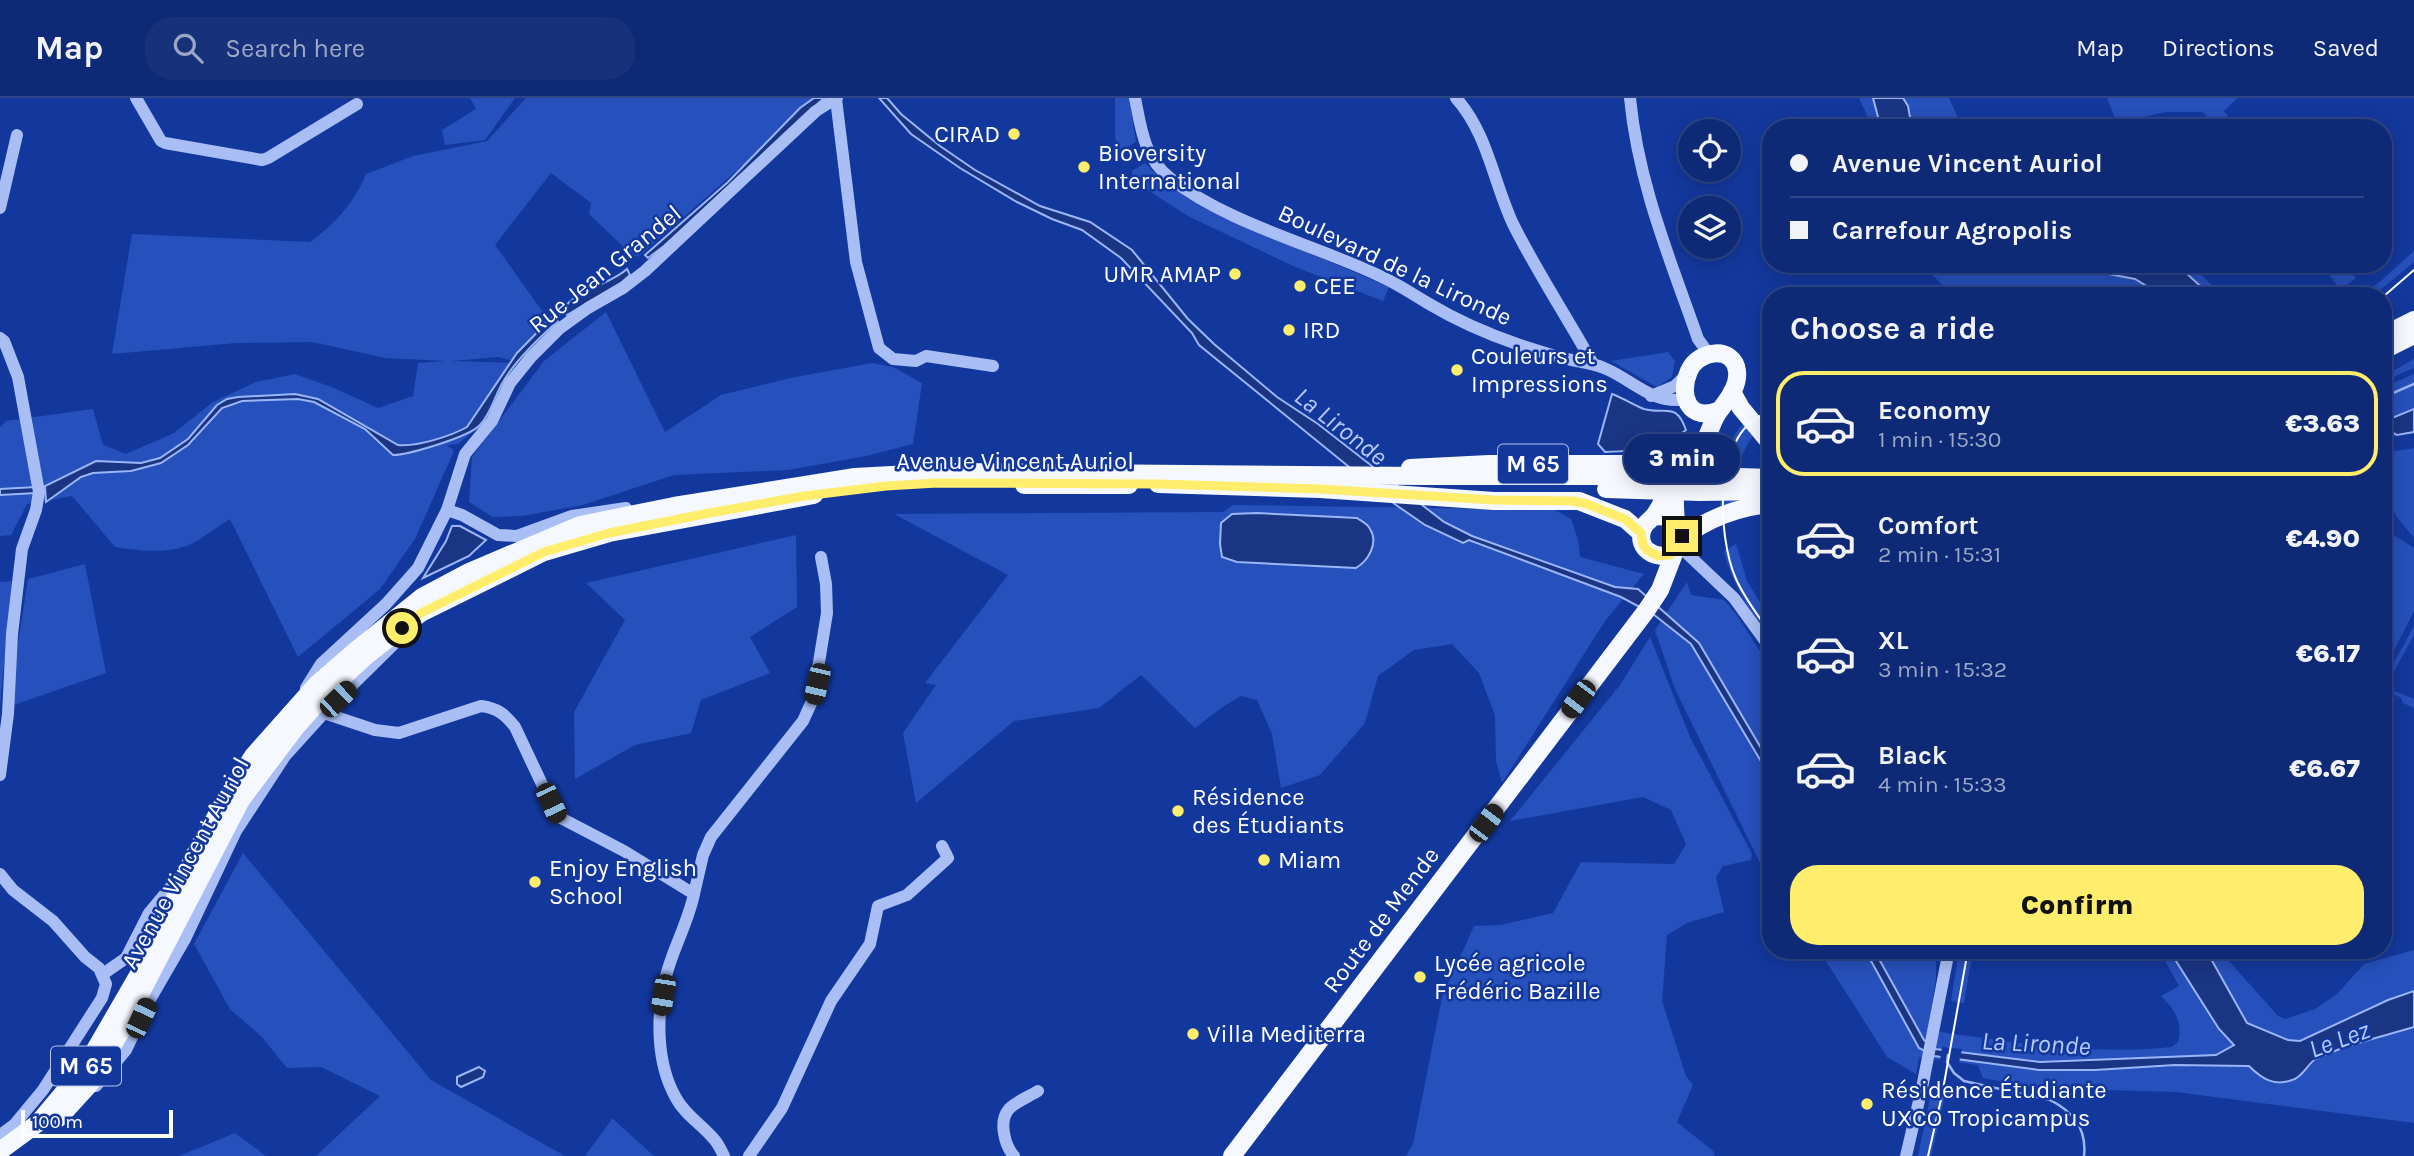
<!DOCTYPE html>
<html lang="en">
<head>
<meta charset="utf-8">
<style>
  :root { --surface:#0e2a76; --page:#17327b; --text:#f1f3f6; --muted:#9ba7c5; --line:#2e4688; --accent:#ffed6c }
  body { margin:0; font-family:Karla,sans-serif; background:var(--page); color:var(--text); height:100vh; display:flex; flex-direction:column; font-size:26px; white-space:nowrap }
  * { box-sizing:border-box; margin:0 }
  p { font-size:23px; color:var(--muted) }
  .icon { flex:none; width:38px; height:38px; fill:none; stroke:currentColor; stroke-width:2; stroke-linecap:round; stroke-linejoin:round }
  .map { position:relative; flex:1; overflow:hidden }
  .details { position:absolute; left:1762px; top:189px; width:630px; height:672px; display:flex; flex-direction:column; background:var(--surface); border-radius:28px; box-shadow:0 4px 18px #0003,0 0 0 2px var(--line) }
  .details>* { flex:none }
  .hud { position:absolute; left:1762px; top:21px; width:630px; height:154px; border-radius:28px; box-shadow:0 4px 18px #0003,0 0 0 2px var(--line); display:grid; align-content:center; height:154px; padding:0 28px; background:var(--surface) }
  .fabs { position:absolute; left:1678px; top:21px; display:grid; gap:14px }
  .fabs a { display:grid; place-items:center; width:63px; height:63px; border-radius:50%; background:var(--surface); box-shadow:0 4px 18px #0003,0 0 0 2px var(--line); font-size:35px }
  .scale { position:absolute; left:21px; bottom:18px; width:152px; box-sizing:border-box; padding-left:7px; border:4px solid #fff; border-top:0; font-size:19px; line-height:24px; white-space:nowrap; color:#fff; -webkit-text-stroke:5px #13389d; paint-order:stroke }
  .end { position:absolute; width:32px; height:32px; margin:-16px; border:9px solid #ffed6c; background:#111; box-shadow:0 0 0 4px #111 }
  .from { border-radius:50% }
  .bubble { position:absolute; height:49px; border-radius:24px; background:var(--surface); box-shadow:0 4px 18px #0003,0 0 0 2px var(--line); font-size:23px; font-weight:800; line-height:49px; text-align:center }
  .car { position:absolute; width:21px; height:42px; margin:-21px -10px; border-radius:9px; box-shadow:0 0 5px 2px #0007; background:linear-gradient(#222 24%,#8ab4d8 0 40%,#222 0 76%,#8ab4d8 0 86%,#222 0) }
  .hud b { display:flex; align-items:center; gap:24px; height:66px; font-size:26px }
  .hud b+b { border-top:2px solid var(--line) }
  .hud i { width:18px; height:18px; background:var(--text) }
  ul { padding:0; list-style:none }
  li { display:flex; align-items:center; gap:21px; height:105px; margin:0 14px 10px; padding:0 14px; border:4px solid transparent; border-radius:28px }
  li div { flex:1 }
  li b { display:block; font-size:26px }
  li em { font-style:normal; font-weight:800 }
  li.current { border-color:var(--accent) }
  li>.icon { width:63px; height:63px; stroke-width:1.5 }
  h2 { padding:0 28px; font-size:32px; line-height:84px }
  .primary-button { display:flex; gap:14px; margin-top:auto; padding:14px 28px }
  .primary-button a { flex:1; height:80px; border-radius:28px; background:var(--accent); color:#111; font-size:28px; font-weight:800; line-height:80px; text-align:center }
  header { display:flex; align-items:center; gap:42px; box-sizing:border-box; height:98px; padding:0 35px; background:var(--surface); border-bottom:2px solid var(--line) }
  header strong { font-size:33px }
  nav { display:flex; gap:38px; margin-inline-start:auto; font-size:24px }
  .search { width:490px; height:63px; background:var(--page); display:flex; align-items:center; gap:18px; box-sizing:border-box; padding:0 24px; border-radius:28px; color:var(--muted); font-size:26px }
  .map>svg:first-child { display:block }
  .green { fill:#2650bb }
  .water { fill:#1a3583; stroke:#9bb6f7; stroke-width:2 }
  .pier { fill:#13389d }
  .lines { fill:none; stroke-linecap:round; stroke-linejoin:round }
  .stream { stroke:#9bb6f7; stroke-width:2.5 }
  .minor { stroke:#a9bef4; stroke-width:12 }
  .major { stroke:#f6f8ff; stroke-width:18 }
  .tram { stroke:#fff; stroke-width:2 }
  .major-bridge { stroke:#f6f8ff; stroke-width:18 }
  .route { stroke:#ffed6c; stroke-width:9 }
  .poi-dot { fill:#ffed6c; stroke:#13389d; stroke-width:2.5 }
  .labels { text-anchor:middle; stroke-width:5; stroke-linejoin:round; paint-order:stroke }
  .shield { fill:#13389d; stroke:#b8c3e2; stroke-width:2 }
  .shield-label { font-size:23px; font-weight:bold; fill:#fff }
  .poi-label { font-size:24px; fill:#fff; stroke:#13389d; text-anchor:start }
  .street-label { font-size:24px; fill:#fff; stroke:#13389d }
  .water-label { font-size:26px; font-style:italic; fill:#b6c9fa; stroke:#13389d }
</style>
</head>
<body>
<header>
<strong>Map</strong>
<div class="search"><svg class="icon" aria-label="search" viewBox="0 0 24 24"><circle cx="10" cy="10" r="6"/><path d="M15 15l6 6"/></svg>Search here</div>
<nav><a>Map</a><a>Directions</a><a>Saved</a></nav>
</header>
<div class="map">
<svg width="2414" height="1058" viewBox="0 0 2414 1058">
  <rect width="100%" height="100%" fill="#13389d"/>
  <g class="green">
    <path d="M470,0H515L485,42L445,47L442,32L476,11Z"/>
    <path d="M526,0H820L638,159L631,156L589,116L591,105L551,75L495,147L550,224L518,264L498,259L451,263L515,265L471,335L458,346L447,347L454,353L415,441L380,491L298,559L230,421C219,428 208,436 197,443C173,457 141,453 115,449L72,398L27,406L11,437L0,438V329L6,323L93,311L103,347L126,356L174,335L213,304L256,284L295,276L334,290L378,310L413,298L418,265L445,263L386,260L312,244L236,245L112,256L132,136L310,144C334,127 355,104 366,76L413,58L487,43Z"/>
    <path d="M1115,0H1129L1136,44L1121,53L1115,40Z"/>
    <path d="M1859,0H1873L1881,30H1873Z"/>
    <path d="M1903,0H1949L1963,30H1912L1908,8Z"/>
    <path d="M2107,0H2237L2224,13L2237,30H2215L2203,14H2166L2117,25Z"/>
    <path d="M1145,65C1181,104 1226,121 1274,141C1313,156 1351,173 1389,189L1383,203L1293,168L1188,118L1132,82V73Z"/>
    <path d="M2414,153V164L2373,198H2361L2382,182Z"/>
    <path d="M1922,166H1994L2028,175L2088,172L2135,181L2163,198H1953Z"/>
    <path d="M2171,166H2190L2223,198H2211L2184,173Z"/>
    <path d="M2321,166H2345L2356,180L2341,192Z"/>
    <path d="M606,214L665,334L721,297L790,280L872,265L893,269L922,285L913,346L866,358L788,372L674,377L583,407L522,418L493,419L469,404L472,359L544,263Z"/>
    <path d="M1668,254L1675,263L1672,279L1657,289L1611,263Z"/>
    <path d="M2414,261V270L2384,283V278Z"/>
    <path d="M2414,276V312L2393,324L2395,338L2392,347L2384,346V289Z"/>
    <path d="M1744,325L1753,338C1737,358 1737,385 1734,409L1720,412C1723,383 1721,347 1744,325Z"/>
    <path d="M2414,350V439C2385,409 2384,396 2384,355Z"/>
    <path d="M1233,407L1555,412L1571,421L1578,442L1580,459L1644,476L1605,523L1502,685L1496,663L1495,617L1479,575L1452,546L1414,552L1378,578L1365,625L1320,677L1281,690L1272,636L1257,602L1241,598L1224,608L1195,630L1141,577L1099,610L1014,623L916,705L903,635L936,587L925,585L1008,477L894,416L1223,414Z"/>
    <path d="M2384,419L2395,438L2414,450V513L2384,572Z"/>
    <path d="M796,437L797,509L750,539L770,575L701,602L691,635L635,647L575,681L574,614L625,522L586,485Z"/>
    <path d="M1736,446L1747,483L1771,522V544C1752,515 1732,487 1724,453Z"/>
    <path d="M85,466L106,575L8,609L28,481Z"/>
    <path d="M12,483L0,608V484Z"/>
    <path d="M1687,484L1691,497L1724,502L1736,516L1771,570V783L1764,773L1675,591L1655,532Z"/>
    <path d="M2414,528V537L2388,584L2394,593L2414,601V610L2403,605L2401,600L2390,594L2386,579Z"/>
    <path d="M1650,539L1690,639L1752,756L1751,762L1723,768L1716,779L1724,814L1687,825L1667,837L1662,903L1686,978L1693,987L1677,1024L1713,1053L1715,1058H1406L1413,1046L1442,899L1474,828L1501,827L1553,815L1581,764L1674,766L1686,746L1671,712L1643,699L1510,723L1620,587Z"/>
    <path d="M243,755L431,982L565,1058H316L380,998L321,969L287,970L261,938L230,911L194,846Z"/>
    <path d="M1819,852H1936V880L1928,932C2009,944 2090,958 2172,949L2178,944C2183,925 2175,911 2161,898L2179,888L2159,852H2173C2190,886 2208,919 2235,947L2216,957L2040,964L2039,972H2095L2175,967L2249,968L2303,974C2325,948 2381,939 2414,929V1025L2176,994L2036,990L1983,980L1978,967L1919,959L1916,976L1887,959Z"/>
    <path d="M1959,852H1973L1964,905L1951,903Z"/>
    <path d="M2206,852H2223L2229,863L2278,918L2285,921L2315,911L2337,896L2364,866L2414,852V893L2388,902L2300,943L2288,942L2247,925Z"/>
    <path d="M1931,995L1945,998L1931,1058H1918Z"/>
    <path d="M612,1021H613L654,1058H585Z"/>
    <path d="M235,1035L266,1058H179Z"/>
  </g>
  <g class="water">
    <path d="M814,0H824L664,148L648,160L645,157L728,84L800,10Z"/>
    <path d="M879,0H887L901,16L940,48L975,72L1040,108L1090,124L1132,152L1188,221L1214,246L1277,299L1318,326L1444,424L1472,438L1615,489L1638,491L1699,545L1771,667V680L1691,546L1653,516L1621,499L1469,442L1463,445L1425,427L1396,407L1199,247L1192,235L1121,160L1082,132L1052,121L1017,104L960,70L911,36Z"/>
    <path d="M1873,0H1903L1908,8L1912,30H1881Z"/>
    <path d="M1994,166H2171L2184,173L2211,198H2163L2135,181L2088,172L2028,175Z"/>
    <path d="M627,171L630,177L622,184L567,217L563,212C574,192 610,187 627,171Z"/>
    <path d="M554,217L558,223C540,239 515,263 503,284C495,297 491,316 480,327C469,339 408,357 393,357L365,331L314,304L298,301L242,303L222,310L188,347L161,365L131,373L93,375L81,379L46,404L45,388L96,363L141,365L160,360L188,341L217,307L227,301L238,299L295,296L318,301L398,347C417,349 451,338 467,329L517,255Z"/>
    <path d="M1612,296C1623,300 1634,307 1644,311C1665,317 1676,303 1686,332C1663,352 1635,353 1605,354L1598,346Z"/>
    <path d="M2414,311V334L2397,337L2392,334L2389,327L2392,320Z"/>
    <path d="M36,389V395L0,397V391Z"/>
    <path d="M1257,415L1357,420C1361,423 1368,426 1370,431C1379,445 1368,463 1356,470L1237,464L1222,459L1220,446L1221,425L1232,416Z"/>
    <path d="M452,428H460L486,442L469,458L423,480L446,443Z"/>
    <path d="M1865,852H1874L1924,942L1935,951L2040,964L2216,957L2234,947L2219,931L2169,852H2206L2247,925L2288,942L2300,943L2388,902L2414,893V929C2381,939 2347,946 2316,961C2307,966 2303,979 2292,982C2274,989 2261,980 2249,968L2175,967L2095,972H2039L1934,958L1919,950Z"/>
    <path d="M479,969L485,973L483,979L461,989L457,986V979Z"/>
  </g>
  <path class="pier" d="M1942,949L1962,951L1959,965L1940,962Z"/>
  <g class="lines">
    <g class="stream">
      <path d="M554,221L565,212"/>
      <path d="M2384,299L2414,286"/>
      <path d="M1948,957L1947,964L1954,975L1964,983L2050,1002C2074,1014 2087,1032 2084,1058"/>
    </g>
    <g class="minor">
      <path d="M136,0L161,43L165,45L262,62L268,60L357,6"/>
      <path d="M1135,0C1141,30 1144,60 1170,80C1228,126 1313,146 1380,178C1398,186 1414,197 1431,207C1458,223 1488,236 1517,246C1532,251 1548,256 1563,260C1577,264 1591,264 1604,270C1632,281 1653,308 1686,301"/>
      <path d="M1456,0C1488,36 1493,83 1513,126C1537,174 1567,219 1593,266"/>
      <path d="M1630,0C1638,85 1670,161 1698,241L1706,252L1710,255"/>
      <path d="M836,1L856,164L879,250L893,261L916,263L926,258L993,268"/>
      <path d="M0,110L17,37"/>
      <path d="M0,240L4,243L18,279L39,394L36,412L22,451L12,536L8,616L0,677"/>
      <path d="M1651,298L1675,288L1688,275"/>
      <path d="M447,412L462,417L498,437L517,438L572,418L626,410"/>
      <path d="M1679,448L1734,500L1771,551"/>
      <path d="M306,590L321,566L386,506L418,470L447,412L465,356L492,323L510,285L531,259L559,231L588,210L623,190L645,173L816,13L837,0"/>
      <path d="M324,615L375,632L399,635L481,608C497,610 505,616 515,629L557,718L624,753L694,796C688,825 673,850 666,878C656,917 656,965 676,1000C684,1016 701,1026 713,1040C718,1045 721,1052 724,1058"/>
      <path d="M0,776L13,792L53,823L85,859L99,870L106,886L102,900L43,992L14,1027L0,1037"/>
      <path d="M694,796L703,757L711,739L803,623L813,601L827,515L826,486L821,459"/>
      <path d="M103,876L126,860L149,815L179,779"/>
      <path d="M96,988L126,952L148,905L185,841L236,733L285,658L324,615L399,541"/>
      <path d="M749,1058L782,1010L831,903L870,846L878,808L907,797L948,760L942,748"/>
      <path d="M1014,1058C1005,1048 998,1023 1009,1011C1015,1004 1030,998 1038,993"/>
      <path d="M1906,1058L1922,990L1949,852"/>
    </g>
    <g class="major">
      <path d="M2384,237L2414,222"/>
      <path d="M2384,252L2414,237"/>
      <path d="M1732,294L1741,310L1771,346"/>
      <path d="M1410,370L1489,366H1633L1656,364L1687,351"/>
      <path d="M1158,386L1320,391L1494,403H1579L1625,421L1641,435"/>
      <path d="M1024,387H1129"/>
      <path d="M1653,419C1671,415 1684,427 1681,445L1670,457C1655,461 1637,451 1642,433C1644,424 1652,422 1656,415C1663,405 1666,395 1670,384"/>
      <path d="M1676,423C1674,403 1673,378 1688,361C1692,356 1699,352 1703,346C1710,335 1712,322 1720,312C1728,301 1739,288 1737,273C1734,248 1699,251 1689,273C1678,298 1689,325 1720,312"/>
      <path d="M1681,442C1704,421 1741,408 1771,406"/>
      <path d="M59,1020L90,986L120,935L241,702L296,629L328,593L365,559L421,515L544,454L609,435L814,397"/>
      <path d="M0,1053L38,1025L85,969L147,862L194,758L228,697L253,658L317,586L355,553L422,499L469,474L580,427L674,408L855,379L946,374L1423,378"/>
      <path d="M1232,1058L1646,513L1660,492L1675,453"/>
    </g>
    <g class="tram">
      <path d="M2384,198L2414,172"/>
      <path d="M1771,314C1711,329 1717,438 1736,481C1745,501 1759,519 1771,536"/>
      <path d="M1928,1058L1942,997L1968,852"/>
    </g>
    <g class="major-bridge">
      <path d="M1423,378H1709L1771,380"/>
      <path d="M1606,391L1700,394L1771,393"/>
    </g>
  </g>
  <g class="lines">
    <path class="route" d="M402,530L421,515L544,454L609,435L704,416L804,398L886,388L937,385L1157,386L1320,391L1494,402L1573,403L1587,406L1625,421L1641,435L1643,447L1647,452L1658,458L1670,457L1675,453L1682,438"/>
  </g>
  <g class="poi-dot">
    <circle cx="1014" cy="36" r="7"/>
    <circle cx="1084" cy="69" r="7"/>
    <circle cx="1235" cy="176" r="7"/>
    <circle cx="1300" cy="188" r="7"/>
    <circle cx="1289" cy="232" r="7"/>
    <circle cx="1457" cy="272" r="7"/>
    <circle cx="1178" cy="713" r="7"/>
    <circle cx="1264" cy="762" r="7"/>
    <circle cx="535" cy="784" r="7"/>
    <circle cx="1420" cy="879" r="7"/>
    <circle cx="1193" cy="936" r="7"/>
    <circle cx="1867" cy="1006" r="7"/>
  </g>
  <g class="labels">
    <g class="shield">
      <rect x="1498" y="346.5" width="70" height="39" rx="5"/>
      <rect x="51" y="948.5" width="70" height="39" rx="5"/>
    </g>
    <g class="shield-label">
      <text x="1533" y="374">M 65</text>
      <text x="86" y="976">M 65</text>
    </g>
    <g class="poi-label">
      <text x="1000" y="44" text-anchor="end">CIRAD</text>
      <text x="1098" y="63">Bioversity<tspan x="1098" dy="28">International</tspan></text>
      <text x="1221" y="184" text-anchor="end">UMR AMAP</text>
      <text x="1314" y="196">CEE</text>
      <text x="1303" y="240">IRD</text>
      <text x="1471" y="266">Couleurs et<tspan x="1471" dy="28">Impressions</tspan></text>
      <text x="1192" y="707">Résidence<tspan x="1192" dy="28">des Étudiants</tspan></text>
      <text x="1278" y="770">Miam</text>
      <text x="549" y="778">Enjoy English<tspan x="549" dy="28">School</tspan></text>
      <text x="1434" y="873">Lycée agricole<tspan x="1434" dy="28">Frédéric Bazille</tspan></text>
      <text x="1207" y="944">Villa Mediterra</text>
      <text x="1881" y="1000">Résidence Étudiante<tspan x="1881" dy="28">UXCO Tropicampus</tspan></text>
    </g>
    <g class="street-label">
      <text transform="translate(1395 167) rotate(25)" y="8">Boulevard de la Lironde</text>
      <text transform="translate(605 171) rotate(-39)" y="8">Rue Jean Grandel</text>
      <text x="1015" y="371">Avenue Vincent Auriol</text>
      <text transform="translate(185 765) rotate(-61)" y="8">Avenue Vincent Auriol</text>
      <text transform="translate(1381 822) rotate(-53)" y="8">Route de Mende</text>
    </g>
    <g class="water-label">
      <text transform="translate(1341 328) rotate(38)" y="9">La Lironde</text>
      <text transform="translate(2339 941) rotate(-20)" y="9">Le Lez</text>
      <text transform="translate(2036 945) rotate(3)" y="9">La Lironde</text>
    </g>
  </g>
</svg>
<div class="fabs">
<a><svg class="icon" aria-label="locate" viewBox="0 0 24 24"><circle cx="12" cy="12" r="6"/><path d="M12 2v4M12 18v4M2 12h4M18 12h4"/></svg></a>
<a><svg class="icon" aria-label="layers" viewBox="0 0 24 24"><path d="M12 4l9 5-9 5-9-5zM3 14l9 5 9-5"/></svg></a>
</div>
<div class="scale">100 m</div>
<i class="end from" style="left:402px;top:530px"></i>
<i class="end" style="left:1682px;top:438px"></i>
<div class="bubble" style="left:1624px;top:336px;width:116px">3 min</div>
<i class="car" style="left:817px;top:586px;rotate:193deg"></i>
<i class="car" style="left:338px;top:601px;rotate:46deg"></i>
<i class="car" style="left:1578px;top:601px;rotate:217deg"></i>
<i class="car" style="left:551px;top:705px;rotate:155deg"></i>
<i class="car" style="left:1486px;top:725px;rotate:37deg"></i>
<i class="car" style="left:663px;top:897px;rotate:189deg"></i>
<i class="car" style="left:141px;top:920px;rotate:25deg"></i>
<div class="hud">
<b><i class="from"></i>Avenue Vincent Auriol</b>
<b><i></i>Carrefour Agropolis</b>
</div>
<section class="details">
<h2>Choose a ride</h2>
<ul>
<li class="current"><svg class="icon" aria-label="car" viewBox="0 0 24 24"><path d="M5 17H2v-5l4-1 3-4h7l3 4 3 1v5h-3M9 17h6M6 11h13"/><circle cx="7" cy="17" r="2"/><circle cx="17" cy="17" r="2"/></svg><div><b>Economy</b><p>1 min · 15:30</p></div><em>€3.63</em></li>
<li><svg class="icon" aria-label="car" viewBox="0 0 24 24"><path d="M5 17H2v-5l4-1 3-4h7l3 4 3 1v5h-3M9 17h6M6 11h13"/><circle cx="7" cy="17" r="2"/><circle cx="17" cy="17" r="2"/></svg><div><b>Comfort</b><p>2 min · 15:31</p></div><em>€4.90</em></li>
<li><svg class="icon" aria-label="car" viewBox="0 0 24 24"><path d="M5 17H2v-5l4-1 3-4h7l3 4 3 1v5h-3M9 17h6M6 11h13"/><circle cx="7" cy="17" r="2"/><circle cx="17" cy="17" r="2"/></svg><div><b>XL</b><p>3 min · 15:32</p></div><em>€6.17</em></li>
<li><svg class="icon" aria-label="car" viewBox="0 0 24 24"><path d="M5 17H2v-5l4-1 3-4h7l3 4 3 1v5h-3M9 17h6M6 11h13"/><circle cx="7" cy="17" r="2"/><circle cx="17" cy="17" r="2"/></svg><div><b>Black</b><p>4 min · 15:33</p></div><em>€6.67</em></li>
</ul>
<div class="primary-button"><a>Confirm</a></div>
</section>
</div>
</body>
</html>
